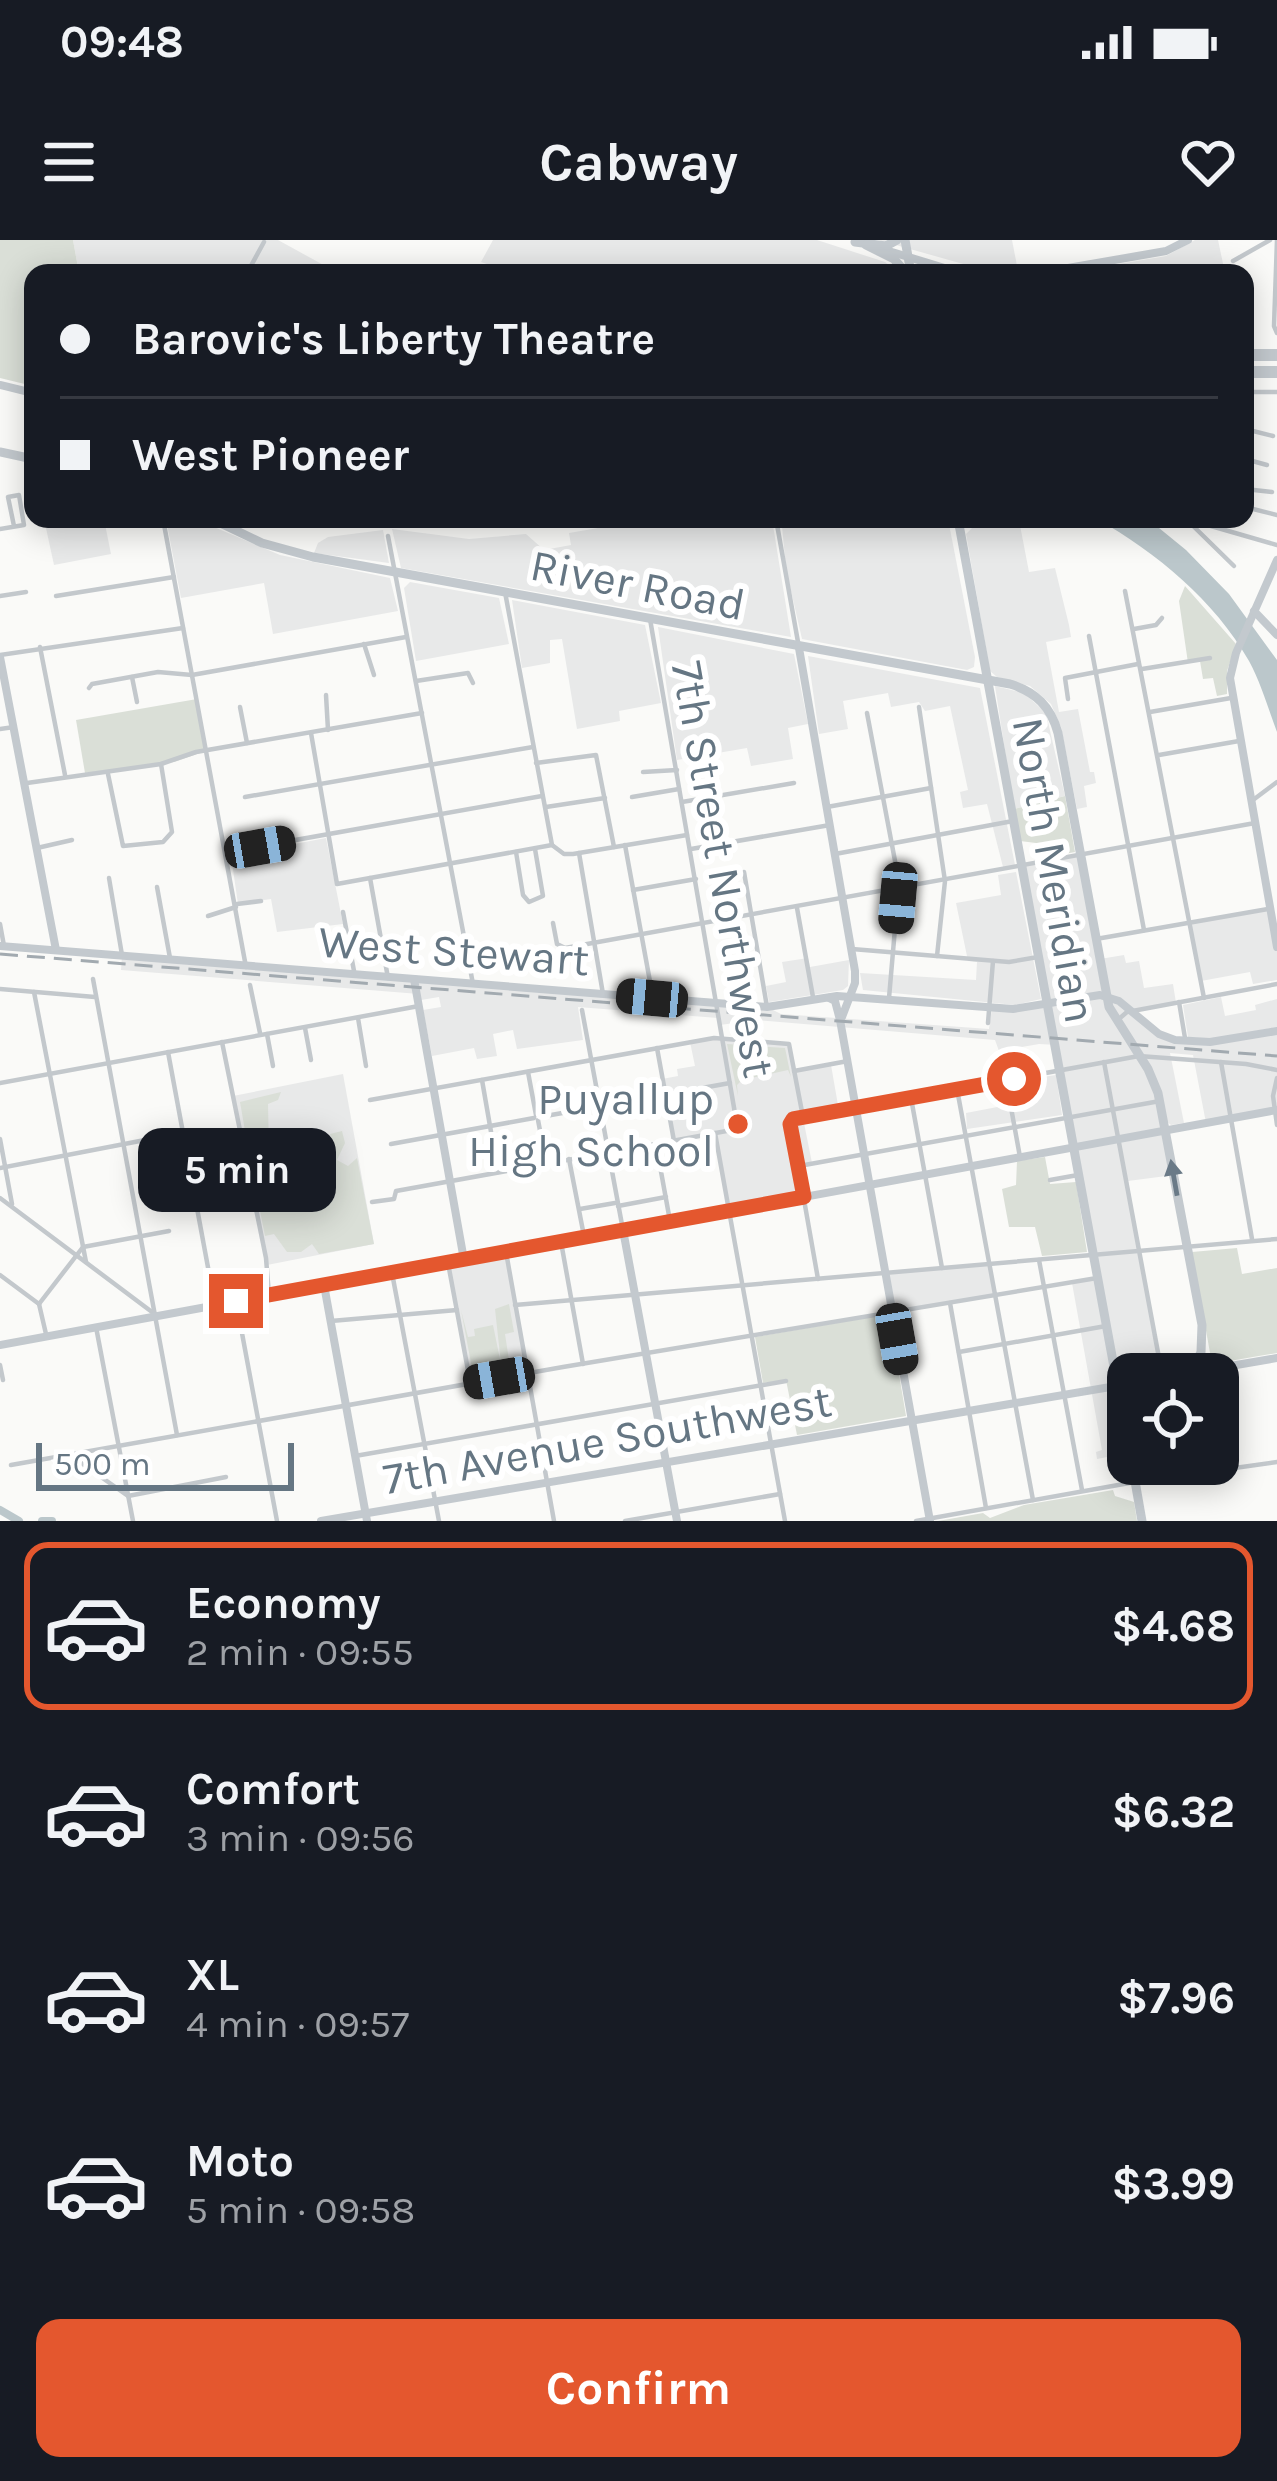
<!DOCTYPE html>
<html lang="en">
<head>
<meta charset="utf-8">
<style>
  :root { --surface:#171b24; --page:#20242c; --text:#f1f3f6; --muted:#9ea1a6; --line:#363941; --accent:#e4572e }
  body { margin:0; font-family:Karla,sans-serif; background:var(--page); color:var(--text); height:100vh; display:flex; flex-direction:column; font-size:45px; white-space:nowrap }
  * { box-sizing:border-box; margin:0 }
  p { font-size:39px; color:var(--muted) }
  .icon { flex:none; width:66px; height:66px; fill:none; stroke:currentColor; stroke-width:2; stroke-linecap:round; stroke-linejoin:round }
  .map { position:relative; height:1281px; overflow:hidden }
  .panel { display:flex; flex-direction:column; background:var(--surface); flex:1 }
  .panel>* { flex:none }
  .hud { position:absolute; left:24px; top:24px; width:1230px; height:264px; border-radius:24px; box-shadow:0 6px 30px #0003; display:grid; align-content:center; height:264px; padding:0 36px; background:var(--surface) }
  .fabs { position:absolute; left:1107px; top:1113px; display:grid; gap:24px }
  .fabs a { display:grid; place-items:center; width:132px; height:132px; border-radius:24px; background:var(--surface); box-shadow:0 6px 30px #0003; font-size:60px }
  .scale { position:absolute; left:36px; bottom:30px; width:258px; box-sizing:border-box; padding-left:12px; border:6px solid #657683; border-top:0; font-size:33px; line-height:42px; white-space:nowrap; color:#657683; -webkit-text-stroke:9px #fff; paint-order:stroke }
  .end { position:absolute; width:54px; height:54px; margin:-27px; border:15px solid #e4572e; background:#fff; box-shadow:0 0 0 6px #fff }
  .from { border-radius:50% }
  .bubble { position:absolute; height:84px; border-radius:24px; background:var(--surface); box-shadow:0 6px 30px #0003; font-size:39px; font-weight:700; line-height:84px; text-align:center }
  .car { position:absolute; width:36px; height:72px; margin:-36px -18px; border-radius:15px; box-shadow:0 0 9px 3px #0007; background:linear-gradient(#222 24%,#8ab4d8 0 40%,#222 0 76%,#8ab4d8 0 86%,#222 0) }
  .hud b { display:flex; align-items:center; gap:42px; height:114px; font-size:45px }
  .hud b+b { border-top:3px solid var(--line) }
  .hud i { width:30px; height:30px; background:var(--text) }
  ul { padding:21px 0 0; list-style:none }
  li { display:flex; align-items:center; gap:36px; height:168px; margin:0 24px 18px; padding:0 12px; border:6px solid transparent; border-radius:24px }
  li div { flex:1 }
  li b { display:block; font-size:45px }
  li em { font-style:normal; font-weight:700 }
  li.current { border-color:var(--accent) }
  li>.icon { width:108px; height:108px; stroke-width:1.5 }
  .action { display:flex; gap:24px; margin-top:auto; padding:24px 36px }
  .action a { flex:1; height:138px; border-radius:24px; background:var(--accent); color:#fff; font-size:48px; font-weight:700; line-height:138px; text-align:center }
  .status { display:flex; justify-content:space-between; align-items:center; height:84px; padding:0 60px; background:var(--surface); direction:ltr }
  .status svg { height:33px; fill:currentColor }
  header { display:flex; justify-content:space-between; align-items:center; height:156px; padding:0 36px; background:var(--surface); font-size:54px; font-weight:700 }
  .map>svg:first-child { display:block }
  .built { fill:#e8e9e9 }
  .green { fill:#dadfd7 }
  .water { fill:#bbc7cb }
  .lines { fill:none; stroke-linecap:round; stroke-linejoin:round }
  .river { stroke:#bbc7cb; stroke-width:8 }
  .street { stroke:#c3c8cc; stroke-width:4.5 }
  .secondary { stroke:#c3c9ce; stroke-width:8 }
  .primary { stroke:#c3c9ce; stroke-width:9 }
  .highway { stroke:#c3c9ce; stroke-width:12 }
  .rail { stroke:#a2aab0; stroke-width:3; stroke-dasharray:18 9; stroke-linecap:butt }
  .oneway { fill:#6a7a87 }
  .route { stroke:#e4572e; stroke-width:15 }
  .poi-dot { fill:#e4572e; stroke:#fff; stroke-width:4.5 }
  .labels { text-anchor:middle; stroke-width:12; stroke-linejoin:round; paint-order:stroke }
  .street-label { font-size:45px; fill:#657683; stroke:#fff }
  .poi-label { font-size:45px; fill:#657683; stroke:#fff; text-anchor:end }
</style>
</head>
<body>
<div class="status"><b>09:48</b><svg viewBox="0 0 49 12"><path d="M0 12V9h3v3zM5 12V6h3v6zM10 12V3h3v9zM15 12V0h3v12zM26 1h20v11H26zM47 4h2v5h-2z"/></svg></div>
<header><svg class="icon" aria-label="menu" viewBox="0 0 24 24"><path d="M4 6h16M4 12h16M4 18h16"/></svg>Cabway<svg class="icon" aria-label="heart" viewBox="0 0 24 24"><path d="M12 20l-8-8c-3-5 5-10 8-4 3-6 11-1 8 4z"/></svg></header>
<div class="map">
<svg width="1277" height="1281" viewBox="0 0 1277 1281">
  <rect width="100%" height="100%" fill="#fafaf8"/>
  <g class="built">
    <path d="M73,0H278L338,33H79Z"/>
    <path d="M493,0H817L885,22L899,33H513L481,22Z"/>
    <path d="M878,0H1012L1018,31L981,29Z"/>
    <path d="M1195,0H1218L1225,33H1065L1166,16Z"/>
    <path d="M44,279H104L111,314L54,325Z"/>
    <path d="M166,279H195L280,315L390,338L398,371L273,394L264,343L181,358Z"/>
    <path d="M650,279H772L791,397L401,328L392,289L469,299L526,294L544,310L571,305L569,293Z"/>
    <path d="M803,279H948L975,417L974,427L967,430L802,399L786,329L782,286Z"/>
    <path d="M1019,280L1029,332L1055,328L1069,385L1071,397L1046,402L1059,472L1078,469L1090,532H1094L1096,543L1084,546L1087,567L1077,569L1061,487L1051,464L1030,446L997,437L990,431L966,294L973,287Z"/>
    <path d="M383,290L389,323L314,313L318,303L328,297Z"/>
    <path d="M410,342L499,358L509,404L416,421L404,348Z"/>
    <path d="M512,360L645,385L661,463L619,471L620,481L577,489L562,399L550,400V423L522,428Z"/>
    <path d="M658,387L794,414L808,484L788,488L793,519L751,526L747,508L677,520Z"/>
    <path d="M808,416L980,448L1015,625L1003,627L987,564L963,568L960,552L968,550L950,466L925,471L919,462L891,467L888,453L843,461L848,489L819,494Z"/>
    <path d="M995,446L1024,453L1046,473L1065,556L1014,569Z"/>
    <path d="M326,598L343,684L277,692L271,659L238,664L231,616Z"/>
    <path d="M1081,616L1100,719L1124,715L1126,723L1139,721L1144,748L1173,744L1176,763L1133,770L1159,794L1197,802L1277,791V870L1206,883L1193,815L1170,813L1184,883L1171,885L1165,880L1174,935L1128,941L1162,1134H1128V1213L1097,1219L1096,1212L1102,1210L1072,1043L1096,1039L1057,805L1039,804L999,811L995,800L756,780L720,785L718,778L578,767L583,800L517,809L513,790L493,794L497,816L477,819L474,808L432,816L423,770L441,767L439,757L421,760L419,754L121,730L122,716L767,767L781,774L989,789L992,768L1046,763L1021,627Z"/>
    <path d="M1016,632L1041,759L1015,765L863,750L860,733L976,740L977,722L968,721L956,663L1001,655L998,635Z"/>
    <path d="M1270,668L1277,707V740L1253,744L1250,732L1201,741L1190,682Z"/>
    <path d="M808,718L810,727L849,720L848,746L843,750L769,762L766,746L786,742L782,722Z"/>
    <path d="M1221,757L1225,776L1256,770L1255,765L1277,759V787L1213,799L1188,797L1183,765Z"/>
    <path d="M714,798L789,804L795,831L831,825L839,871L803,878L812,923L798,926L804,957L729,971L715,894L674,901L662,839L678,836L677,829L695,826L690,802Z"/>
    <path d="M343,834L374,1004L267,1025L233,856Z"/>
    <path d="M1056,835L1062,875L967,889L966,873L1013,864L1010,842Z"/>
    <path d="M506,1012L528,1133L470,1143L448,1023Z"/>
    <path d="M989,1024L995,1056L892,1072L885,1033Z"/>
  </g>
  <g class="green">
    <path d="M0,0H73L79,33H33V146L0,138Z"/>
    <path d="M1185,346L1236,404L1227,431V454L1217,456L1213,438L1203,439L1200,421L1188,423L1179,361Z"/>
    <path d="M197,459L206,511L174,522L85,533L76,480Z"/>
    <path d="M1065,556L1075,612L1042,618L1036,603L1020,601L1014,569Z"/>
    <path d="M727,804L785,808L791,837L788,830L742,840L737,845L738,856Z"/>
    <path d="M281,852L278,860L268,864L269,911L249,914L240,862Z"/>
    <path d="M342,891L345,903L337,920L348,926L357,918L374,1004L319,1014L312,1004L301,1012H287L274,994L265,996L251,925L297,916L299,926L304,927L315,922L318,913H335L330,894Z"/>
    <path d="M1045,917L1050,944L1076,942L1087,1012L1042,1016L1035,987H1009L1002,949L1016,945L1017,921Z"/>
    <path d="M1237,1008L1242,1034L1277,1028V1113L1212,1124L1192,1012Z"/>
    <path d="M509,1064L514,1092L505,1094L509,1120L519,1121L521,1131L474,1139L461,1070L468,1097L475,1096L474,1089L493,1085L501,1124L495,1069Z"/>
    <path d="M889,1074L906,1176L797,1195L786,1140L763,1143L755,1097Z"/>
    <path d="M1113,1250L1115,1256L1134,1262L1137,1281H938L983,1273L990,1278L1024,1265Z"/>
  </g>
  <path class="water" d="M1097,279H1148L1186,310L1229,354L1277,420V492C1268,468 1261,443 1249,421C1214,360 1157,313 1097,279Z"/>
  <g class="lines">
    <g class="river">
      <path d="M0,1270L19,1281"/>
      <path d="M42,1281H52"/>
    </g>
    <g class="street">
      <path d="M1277,0L1274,86L1277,93"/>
      <path d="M1233,21L1270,0"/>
      <path d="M247,33L264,2"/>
      <path d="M1245,152H1277"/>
      <path d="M1245,189L1273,196"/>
      <path d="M1245,219L1267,225"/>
      <path d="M1245,249L1272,252"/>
      <path d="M1245,267L1277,275"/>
      <path d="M163,279L246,727"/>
      <path d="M776,279L798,402"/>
      <path d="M1186,279L1234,326"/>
      <path d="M1211,286L1277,305"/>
      <path d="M0,289L24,285L19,255L8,257L14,286"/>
      <path d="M388,296L473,744"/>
      <path d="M1125,351L1204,758"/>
      <path d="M505,352L552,605"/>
      <path d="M0,356L26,352"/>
      <path d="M56,356L174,337"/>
      <path d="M1134,389L1156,385L1162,378"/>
      <path d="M1089,396L1144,690"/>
      <path d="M364,404L374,435"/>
      <path d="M40,407L65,535"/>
      <path d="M0,415L183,388"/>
      <path d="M1142,429L1210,418"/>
      <path d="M132,437L137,462"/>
      <path d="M416,441L468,433L473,443"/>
      <path d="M89,448L92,444L158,432L192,435L406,397"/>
      <path d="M326,455L328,490"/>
      <path d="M1068,459L1065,438L1138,424"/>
      <path d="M240,467L247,503"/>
      <path d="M919,467L945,641L937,716"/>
      <path d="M1150,472L1231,458"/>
      <path d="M867,473L899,642L889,758"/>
      <path d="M0,489L14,487"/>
      <path d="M311,493L337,644L552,605L564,614H573L687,595"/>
      <path d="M1159,515L1239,501"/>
      <path d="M536,523L596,515L614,607"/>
      <path d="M643,532L677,530"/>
      <path d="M108,534L123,606L163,602L172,592L161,524"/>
      <path d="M27,543L161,524L196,512L422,473"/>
      <path d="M245,557L533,507"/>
      <path d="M632,557L679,549"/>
      <path d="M1253,560L1277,542"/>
      <path d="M682,562L794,543"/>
      <path d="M546,567L605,558"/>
      <path d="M827,567L931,548"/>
      <path d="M625,605L653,758"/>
      <path d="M37,608L72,600"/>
      <path d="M691,609L830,585"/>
      <path d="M228,612L542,556"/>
      <path d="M516,612L523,655L529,662L543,656L535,609"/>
      <path d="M579,613L603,754"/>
      <path d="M835,614L1013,581"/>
      <path d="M744,632L767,767"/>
      <path d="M109,638L122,715"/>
      <path d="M370,638L388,738"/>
      <path d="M157,647L170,718"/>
      <path d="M633,650L696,639"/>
      <path d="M237,664L261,661"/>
      <path d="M797,668L813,757"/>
      <path d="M343,672L354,731"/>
      <path d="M208,676L236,667"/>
      <path d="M553,683L557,704L565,708L1255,583"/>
      <path d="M0,684L4,706"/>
      <path d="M1096,699L1268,669"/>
      <path d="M852,709L1009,722L1038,717"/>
      <path d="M93,739L177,1195"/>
      <path d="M250,745L260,793"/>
      <path d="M0,749L95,757"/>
      <path d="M34,752L86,1022"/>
      <path d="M1179,762L1185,798"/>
      <path d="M582,770L608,910"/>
      <path d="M358,778L366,826"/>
      <path d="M1120,778L1127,772L1277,744"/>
      <path d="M988,783L993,721"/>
      <path d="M305,788L311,820"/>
      <path d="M267,794L273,826"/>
      <path d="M222,802L266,1018L269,1055"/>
      <path d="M657,808L674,901"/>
      <path d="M168,812L215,1065"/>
      <path d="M1104,822L1162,1134"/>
      <path d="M1221,822L1252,999"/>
      <path d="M794,831L848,821"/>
      <path d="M528,832L536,875"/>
      <path d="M1277,838L1273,856L1277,885"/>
      <path d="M482,840L498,932"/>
      <path d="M1006,840L1020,917"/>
      <path d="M0,843L419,766"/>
      <path d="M957,849L1033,1260"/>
      <path d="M911,858L942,1028"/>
      <path d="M370,860L714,798L789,804L803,877"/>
      <path d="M540,877L730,843"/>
      <path d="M538,880L546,922"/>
      <path d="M715,893L785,1281"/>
      <path d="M0,899L12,964"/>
      <path d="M391,904L534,878"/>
      <path d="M656,904L670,981"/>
      <path d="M612,912L732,890L737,885L650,379"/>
      <path d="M609,915L623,990"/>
      <path d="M569,919L584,996"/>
      <path d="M799,926L1160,861"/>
      <path d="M0,928L145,900"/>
      <path d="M1050,940L1078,935"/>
      <path d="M0,958L156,1075"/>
      <path d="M372,962L394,959L396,951L606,913"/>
      <path d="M618,966L666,957"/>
      <path d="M580,969L615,963"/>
      <path d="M561,1002L583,1124"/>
      <path d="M506,1012L554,1281"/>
      <path d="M1039,1020L1082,1250"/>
      <path d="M448,1023L470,1141"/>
      <path d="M392,1033L439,1281"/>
      <path d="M0,1035L39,1064"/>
      <path d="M818,1039L791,886L793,879L1139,816L1246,824L1277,830"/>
      <path d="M236,1061L277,1281"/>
      <path d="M950,1063L986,1268"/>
      <path d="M39,1064L83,1007L169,991"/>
      <path d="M39,1064L46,1094"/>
      <path d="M515,1065L1277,999"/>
      <path d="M331,1081L457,1070"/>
      <path d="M96,1087L133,1281"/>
      <path d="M959,1112L1106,1086"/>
      <path d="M0,1125L3,1140"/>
      <path d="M70,1215L128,1256L226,1237"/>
      <path d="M355,1216L786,1141"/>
      <path d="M11,1225L563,1127L1097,1038"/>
      <path d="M625,1281L780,1254"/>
      <path d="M916,1281L1135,1242L1277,1222"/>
    </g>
    <g class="secondary">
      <path d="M882,9L961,33"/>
      <path d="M1039,33L1166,11L1188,0"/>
      <path d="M0,145L33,153"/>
      <path d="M1277,320L1236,413L1230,438L1277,707"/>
      <path d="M1254,371L1277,395"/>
      <path d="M799,408L855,731V743L842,777"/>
      <path d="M0,417L56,710"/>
      <path d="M0,706L767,767L837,756L1013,769L1100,755L1119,761L1159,794L1175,800L1210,802L1277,791"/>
      <path d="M414,739L464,1020"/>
      <path d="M829,758L835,761L840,780L930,1281"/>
      <path d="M623,990L677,1281"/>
      <path d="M324,1045L367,1281"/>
      <path d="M0,1105L1277,870"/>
      <path d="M1184,1134L1277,1118"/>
      <path d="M321,1281L1128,1144"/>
    </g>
    <g class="primary">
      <path d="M905,0L911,33"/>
      <path d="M855,2L886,6L897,0"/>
      <path d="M866,5L894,19L906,33"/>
      <path d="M922,33L946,29"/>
      <path d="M0,212L33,219"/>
      <path d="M212,279L262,303L313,317L1010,444C1036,452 1051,467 1058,493L1109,767L1148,829L1158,853L1202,1085L1201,1112L1191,1134"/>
      <path d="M958,279L1128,1203"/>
      <path d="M1132,1224L1142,1281"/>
    </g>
    <g class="highway">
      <path d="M1245,115H1277"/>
      <path d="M1245,132H1277"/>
    </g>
    <path class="rail" d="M0,714L1277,816"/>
  </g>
  <defs><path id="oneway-solid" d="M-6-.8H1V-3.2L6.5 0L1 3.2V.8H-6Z" transform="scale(3)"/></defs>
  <use class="oneway" href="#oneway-solid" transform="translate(1174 938) rotate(-100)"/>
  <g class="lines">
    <path class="route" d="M236,1061L804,957L790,884L793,879L1014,839"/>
  </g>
  <circle class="poi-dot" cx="738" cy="884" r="12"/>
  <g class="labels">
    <g class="street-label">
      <text transform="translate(638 344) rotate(11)" y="16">River Road</text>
      <text transform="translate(724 629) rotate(80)" y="16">7th Street Northwest</text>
      <text transform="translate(1055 630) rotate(80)" y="16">North Meridian</text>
      <text transform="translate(454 710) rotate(4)" y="16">West Stewart</text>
      <text transform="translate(607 1199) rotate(-10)" y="16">7th Avenue Southwest</text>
    </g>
    <g class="poi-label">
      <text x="714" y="874">Puyallup<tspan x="714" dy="52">High School</tspan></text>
    </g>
  </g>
</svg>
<div class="fabs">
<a><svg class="icon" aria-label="locate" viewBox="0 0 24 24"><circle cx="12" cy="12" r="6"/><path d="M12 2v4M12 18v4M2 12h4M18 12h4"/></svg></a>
</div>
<div class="scale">500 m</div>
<i class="end from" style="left:1014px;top:839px"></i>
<i class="end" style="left:236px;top:1061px"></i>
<div class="bubble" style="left:138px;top:888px;width:198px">5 min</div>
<i class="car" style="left:260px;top:607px;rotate:80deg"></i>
<i class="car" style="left:898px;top:658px;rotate:185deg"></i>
<i class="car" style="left:652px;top:758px;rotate:275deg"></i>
<i class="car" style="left:897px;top:1099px;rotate:170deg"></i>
<i class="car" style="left:499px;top:1138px;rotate:260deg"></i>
<div class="hud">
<b><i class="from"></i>Barovic's Liberty Theatre</b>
<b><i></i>West Pioneer</b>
</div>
</div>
<section class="panel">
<ul>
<li class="current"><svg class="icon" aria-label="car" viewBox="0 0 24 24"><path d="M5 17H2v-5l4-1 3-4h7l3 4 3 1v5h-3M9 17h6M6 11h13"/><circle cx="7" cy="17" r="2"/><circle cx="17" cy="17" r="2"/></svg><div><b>Economy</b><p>2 min · 09:55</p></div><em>$4.68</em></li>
<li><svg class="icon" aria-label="car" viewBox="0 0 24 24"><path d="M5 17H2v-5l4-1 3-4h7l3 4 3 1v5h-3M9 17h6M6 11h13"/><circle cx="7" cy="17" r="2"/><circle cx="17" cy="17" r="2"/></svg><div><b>Comfort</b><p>3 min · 09:56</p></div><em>$6.32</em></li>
<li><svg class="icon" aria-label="car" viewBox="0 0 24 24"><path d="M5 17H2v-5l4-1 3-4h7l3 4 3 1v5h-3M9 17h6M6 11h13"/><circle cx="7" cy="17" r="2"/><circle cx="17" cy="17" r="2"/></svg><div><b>XL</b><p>4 min · 09:57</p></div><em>$7.96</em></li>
<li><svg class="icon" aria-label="car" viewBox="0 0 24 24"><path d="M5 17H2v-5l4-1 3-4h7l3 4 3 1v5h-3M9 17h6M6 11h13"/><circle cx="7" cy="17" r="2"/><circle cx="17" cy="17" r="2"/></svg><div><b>Moto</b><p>5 min · 09:58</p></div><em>$3.99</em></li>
</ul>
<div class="action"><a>Confirm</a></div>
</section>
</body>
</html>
